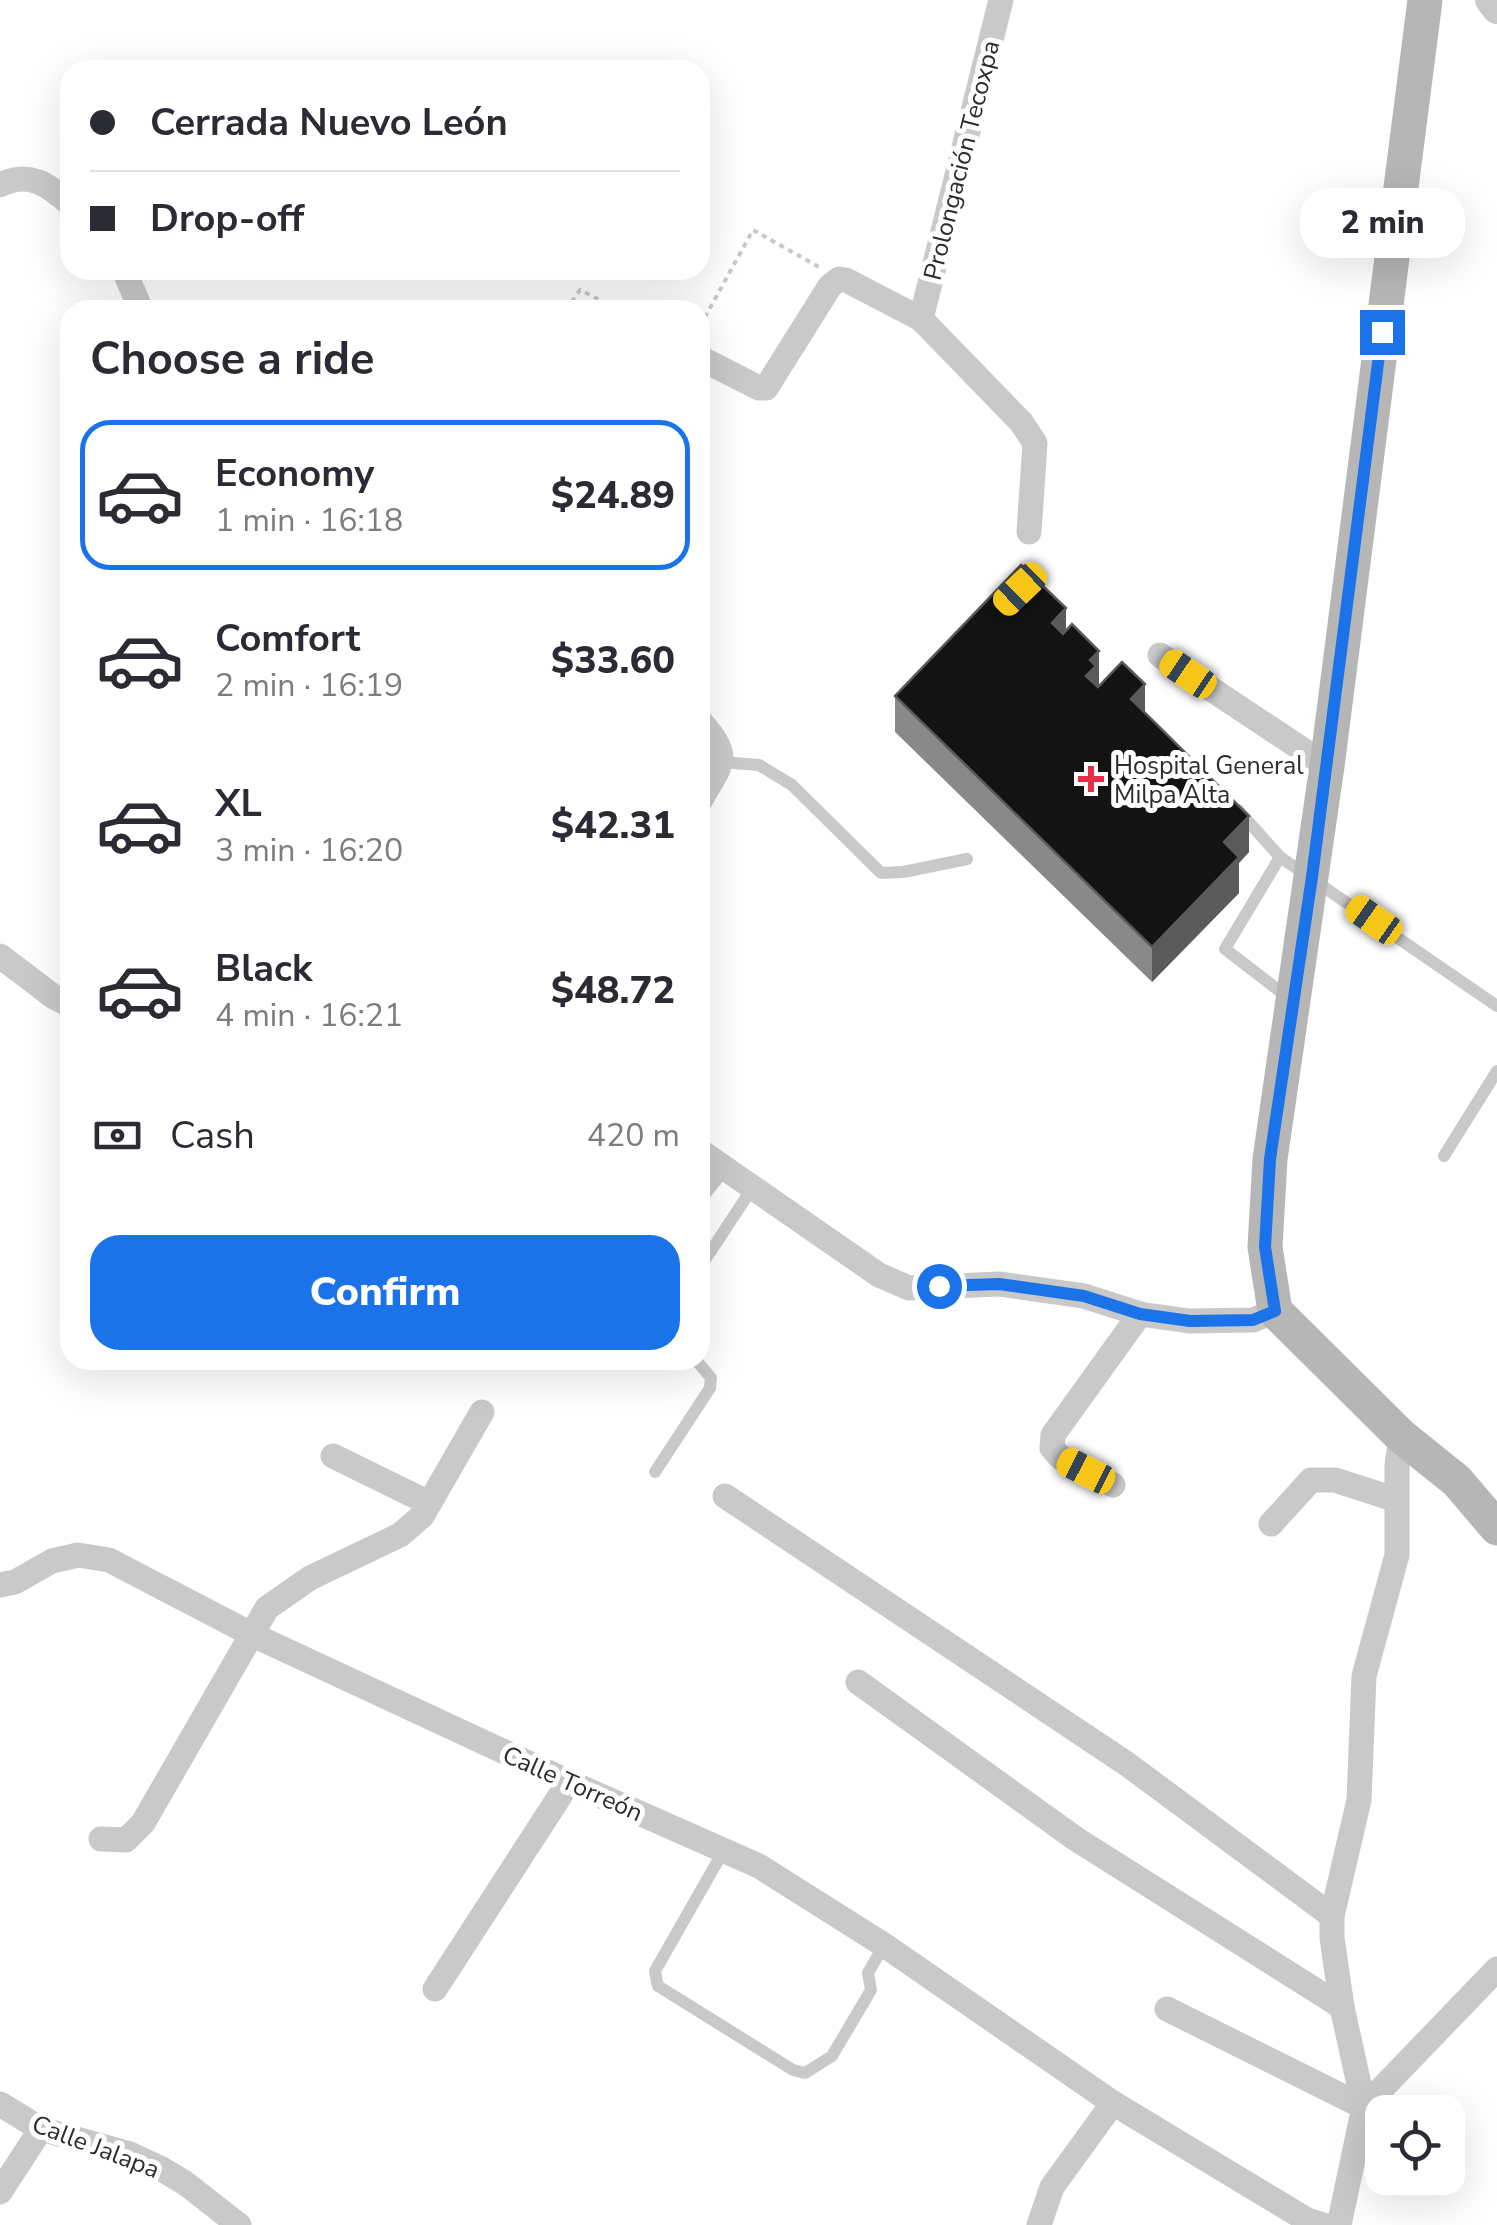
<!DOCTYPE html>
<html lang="en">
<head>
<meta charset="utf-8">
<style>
  :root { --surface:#fff; --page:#f7f7f7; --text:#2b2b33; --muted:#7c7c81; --line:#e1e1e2; --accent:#1a73e8 }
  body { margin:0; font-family:"Nunito Sans",sans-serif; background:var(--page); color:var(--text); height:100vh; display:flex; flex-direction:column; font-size:38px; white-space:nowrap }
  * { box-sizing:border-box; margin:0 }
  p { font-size:32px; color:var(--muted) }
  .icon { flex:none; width:55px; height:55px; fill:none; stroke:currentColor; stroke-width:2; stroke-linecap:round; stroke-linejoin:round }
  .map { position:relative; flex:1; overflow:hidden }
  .drawer { position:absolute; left:60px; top:300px; width:650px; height:1070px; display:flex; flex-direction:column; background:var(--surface); border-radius:30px; box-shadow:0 10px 40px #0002 }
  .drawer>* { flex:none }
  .banner { position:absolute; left:60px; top:60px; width:650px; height:220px; border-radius:30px; box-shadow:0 10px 40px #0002; display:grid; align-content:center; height:220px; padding:0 30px; background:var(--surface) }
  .controls { position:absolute; left:1365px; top:2095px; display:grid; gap:20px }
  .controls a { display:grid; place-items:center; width:100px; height:100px; border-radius:20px; background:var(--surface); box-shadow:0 10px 40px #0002; font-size:50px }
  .end { position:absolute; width:45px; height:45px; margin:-22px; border:12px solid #1a73e8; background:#fff; box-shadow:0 0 0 5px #fff }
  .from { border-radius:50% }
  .bubble { position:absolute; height:70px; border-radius:30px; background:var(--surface); box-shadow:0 10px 40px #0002; font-size:32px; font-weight:800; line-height:70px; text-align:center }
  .car { position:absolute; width:30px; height:60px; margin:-30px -15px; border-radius:12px; box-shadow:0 0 8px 2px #0007; background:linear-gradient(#f5c518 24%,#345 0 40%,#f5c518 0 76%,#345 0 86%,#f5c518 0) }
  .banner b { display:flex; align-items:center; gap:35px; height:95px; font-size:38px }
  .banner b+b { border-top:2px solid var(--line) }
  .banner i { width:25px; height:25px; background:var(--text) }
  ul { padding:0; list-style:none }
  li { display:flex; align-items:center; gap:30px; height:150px; margin:0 20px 15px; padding:0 10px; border:5px solid transparent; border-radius:30px }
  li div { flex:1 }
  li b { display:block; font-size:38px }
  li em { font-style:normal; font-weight:800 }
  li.selected { border-color:var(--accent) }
  li>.icon { width:90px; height:90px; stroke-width:1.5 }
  h2 { padding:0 30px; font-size:45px; line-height:120px }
  .pay { display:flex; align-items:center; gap:25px; height:110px; padding:0 30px; font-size:38px }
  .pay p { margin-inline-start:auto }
  .button { display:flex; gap:20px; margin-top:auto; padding:20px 30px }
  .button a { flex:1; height:115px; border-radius:30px; background:var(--accent); color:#fff; font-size:40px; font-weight:800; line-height:115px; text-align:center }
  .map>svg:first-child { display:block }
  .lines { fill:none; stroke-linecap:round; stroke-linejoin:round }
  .path { stroke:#c9c9c9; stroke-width:4; stroke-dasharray:5 5; stroke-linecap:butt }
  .service { stroke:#c9c9c9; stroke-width:12 }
  .minor { stroke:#c9c9c9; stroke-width:25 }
  .tertiary { stroke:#c9c9c9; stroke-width:30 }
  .secondary { stroke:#b6b6b6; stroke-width:35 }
  .wall { fill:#898989 }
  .shaded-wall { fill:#5a5a5a }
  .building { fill:#131313; stroke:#5a5a5a; stroke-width:2.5 }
  .route { stroke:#1a73e8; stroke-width:12 }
  .poi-dot { fill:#e62c46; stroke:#fff; stroke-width:4 }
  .labels { text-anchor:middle; stroke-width:10; stroke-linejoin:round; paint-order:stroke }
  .street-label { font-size:25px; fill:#2c2c2c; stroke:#fff }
  .poi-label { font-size:25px; fill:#2c2c2c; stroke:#fff; text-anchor:start }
</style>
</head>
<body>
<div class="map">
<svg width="1497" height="2225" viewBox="0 0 1497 2225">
  <rect width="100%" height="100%" fill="#fff"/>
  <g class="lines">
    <g class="path">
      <path d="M566,310L580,290L620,310"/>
      <path d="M700,326L753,230L819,267"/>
    </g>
    <g class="service">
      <path d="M721,762L759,765L792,785L881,873L903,872L967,859"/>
      <path d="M1238,810L1280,857"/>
      <path d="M1290,999L1225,949L1280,857L1497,1006"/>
      <path d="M1444,1156L1497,1071"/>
      <path d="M700,1334L703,1318L701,1270L703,1263L753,1187"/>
      <path d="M655,1472L710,1388L711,1378L696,1360"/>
      <path d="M724,1850L655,1971L658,1986L793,2070L805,2073L832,2056L871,1990L868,1973L884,1945"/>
    </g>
    <g class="minor">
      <path d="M0,185C29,170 49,185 70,204"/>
      <path d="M124,270L141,310"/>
      <path d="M921,319L1001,0"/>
      <path d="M700,358L759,388H766L830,286L839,279L846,280L921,319L1021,422L1035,443L1029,532"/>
      <path d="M1160,655L1327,766"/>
      <path d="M700,721C733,758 722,762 700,801"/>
      <path d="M0,956L54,997L70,1005"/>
      <path d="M700,1151L879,1275L909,1288L999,1284L1084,1296L1140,1314L1189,1321L1253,1320L1275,1311"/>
      <path d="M700,1190L720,1165"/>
      <path d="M333,1456L429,1503"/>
      <path d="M1113,1485L1060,1457L1052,1448L1053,1435L1140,1314"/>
      <path d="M725,1496L1127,1764L1332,1916"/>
      <path d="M1271,1524L1311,1480H1335L1397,1500"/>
      <path d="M0,1585L15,1582L52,1561L78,1555L109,1560L253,1635L569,1782L759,1866L884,1945L1113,2103L1307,2220L1323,2225"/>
      <path d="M858,1682L1076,1839L1342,2007"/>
      <path d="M101,1839L126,1840L143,1823L267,1608L310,1578L400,1535L422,1516L482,1412"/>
      <path d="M435,1989L569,1782"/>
      <path d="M1167,2009L1364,2107L1497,1969"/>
      <path d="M0,2104L41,2129L130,2154L160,2168L185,2183L239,2225"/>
      <path d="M0,2192L41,2129"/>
      <path d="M1039,2225L1052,2187L1113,2103"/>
      <path d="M1339,2225L1364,2107L1342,2007L1332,1938V1916L1359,1800L1364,1676L1397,1555V1465L1401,1436"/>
    </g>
    <path class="tertiary" d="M1490,0L1497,9"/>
    <path class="secondary" d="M1425,0L1327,766L1270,1159L1265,1247L1275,1311L1401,1436L1457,1481L1497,1528"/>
  </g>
  <path class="wall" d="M1066,631L1099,685L1145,714L1249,852L1239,863V893L1152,982L895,732V696Z"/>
  <g class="shaded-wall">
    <path d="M1066,608V644L1052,623Z"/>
    <path d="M1099,651V687L1096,690L1086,676L1090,660Z"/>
    <path d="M1145,684V720L1131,699Z"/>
    <path d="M1249,816V852L1239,863V893L1152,982V947L1224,842Z"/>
  </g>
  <path class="building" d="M1021,565L1066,608L1052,623L1063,634L1072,624L1099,651L1090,660L1096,666L1086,676L1098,687L1122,662L1145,684L1131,699L1249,816L1224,842L1239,857L1152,947L895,696Z"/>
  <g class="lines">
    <path class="route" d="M939,1286L999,1284L1084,1296L1140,1314L1190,1321L1253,1320L1275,1311L1265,1247L1270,1159L1312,877L1382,332"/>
  </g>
  <path class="poi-dot" d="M1086 764h10v10h10v10h-10v10h-10v-10h-10v-10h10z"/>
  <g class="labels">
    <g class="street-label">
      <text transform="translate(961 160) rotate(-76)" y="9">Prolongación Tecoxpa</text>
      <text transform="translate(573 1783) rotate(24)" y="9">Calle Torreón</text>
      <text transform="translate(96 2146) rotate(21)" y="9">Calle Jalapa</text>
    </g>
    <g class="poi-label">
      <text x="1114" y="774">Hospital General<tspan x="1114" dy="29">Milpa Alta</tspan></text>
    </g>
  </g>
</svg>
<div class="controls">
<a><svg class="icon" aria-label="locate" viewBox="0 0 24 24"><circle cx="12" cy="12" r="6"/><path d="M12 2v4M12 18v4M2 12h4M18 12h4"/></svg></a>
</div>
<i class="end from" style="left:939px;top:1286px"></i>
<i class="end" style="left:1382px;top:332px"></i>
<div class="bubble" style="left:1300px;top:188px;width:165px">2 min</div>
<i class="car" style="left:1020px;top:589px;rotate:226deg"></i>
<i class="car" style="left:1188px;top:674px;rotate:304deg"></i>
<i class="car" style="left:1374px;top:920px;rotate:305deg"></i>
<i class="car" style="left:1086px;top:1471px;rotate:297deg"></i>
<div class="banner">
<b><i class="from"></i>Cerrada Nuevo León</b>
<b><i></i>Drop-off</b>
</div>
<section class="drawer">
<h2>Choose a ride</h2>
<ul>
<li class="selected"><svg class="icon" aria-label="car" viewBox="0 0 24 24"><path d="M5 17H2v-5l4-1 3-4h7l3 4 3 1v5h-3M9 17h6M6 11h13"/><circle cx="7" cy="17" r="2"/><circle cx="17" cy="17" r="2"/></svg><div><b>Economy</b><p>1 min · 16:18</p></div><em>$24.89</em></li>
<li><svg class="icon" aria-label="car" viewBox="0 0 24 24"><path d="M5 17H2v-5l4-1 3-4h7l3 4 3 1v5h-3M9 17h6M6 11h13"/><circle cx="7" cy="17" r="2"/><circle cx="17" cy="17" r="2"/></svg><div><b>Comfort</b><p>2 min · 16:19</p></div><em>$33.60</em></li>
<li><svg class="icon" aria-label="car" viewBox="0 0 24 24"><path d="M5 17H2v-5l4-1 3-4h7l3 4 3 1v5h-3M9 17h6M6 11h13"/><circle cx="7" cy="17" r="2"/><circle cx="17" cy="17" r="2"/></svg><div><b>XL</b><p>3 min · 16:20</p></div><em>$42.31</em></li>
<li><svg class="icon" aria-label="car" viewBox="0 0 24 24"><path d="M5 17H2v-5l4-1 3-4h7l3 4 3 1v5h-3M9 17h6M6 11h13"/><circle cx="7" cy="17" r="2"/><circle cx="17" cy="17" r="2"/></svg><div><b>Black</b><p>4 min · 16:21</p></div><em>$48.72</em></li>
</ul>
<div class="pay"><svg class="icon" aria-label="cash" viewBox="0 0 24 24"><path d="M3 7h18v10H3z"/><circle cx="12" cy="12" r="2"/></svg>Cash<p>420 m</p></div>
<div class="button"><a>Confirm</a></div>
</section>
</div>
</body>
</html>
